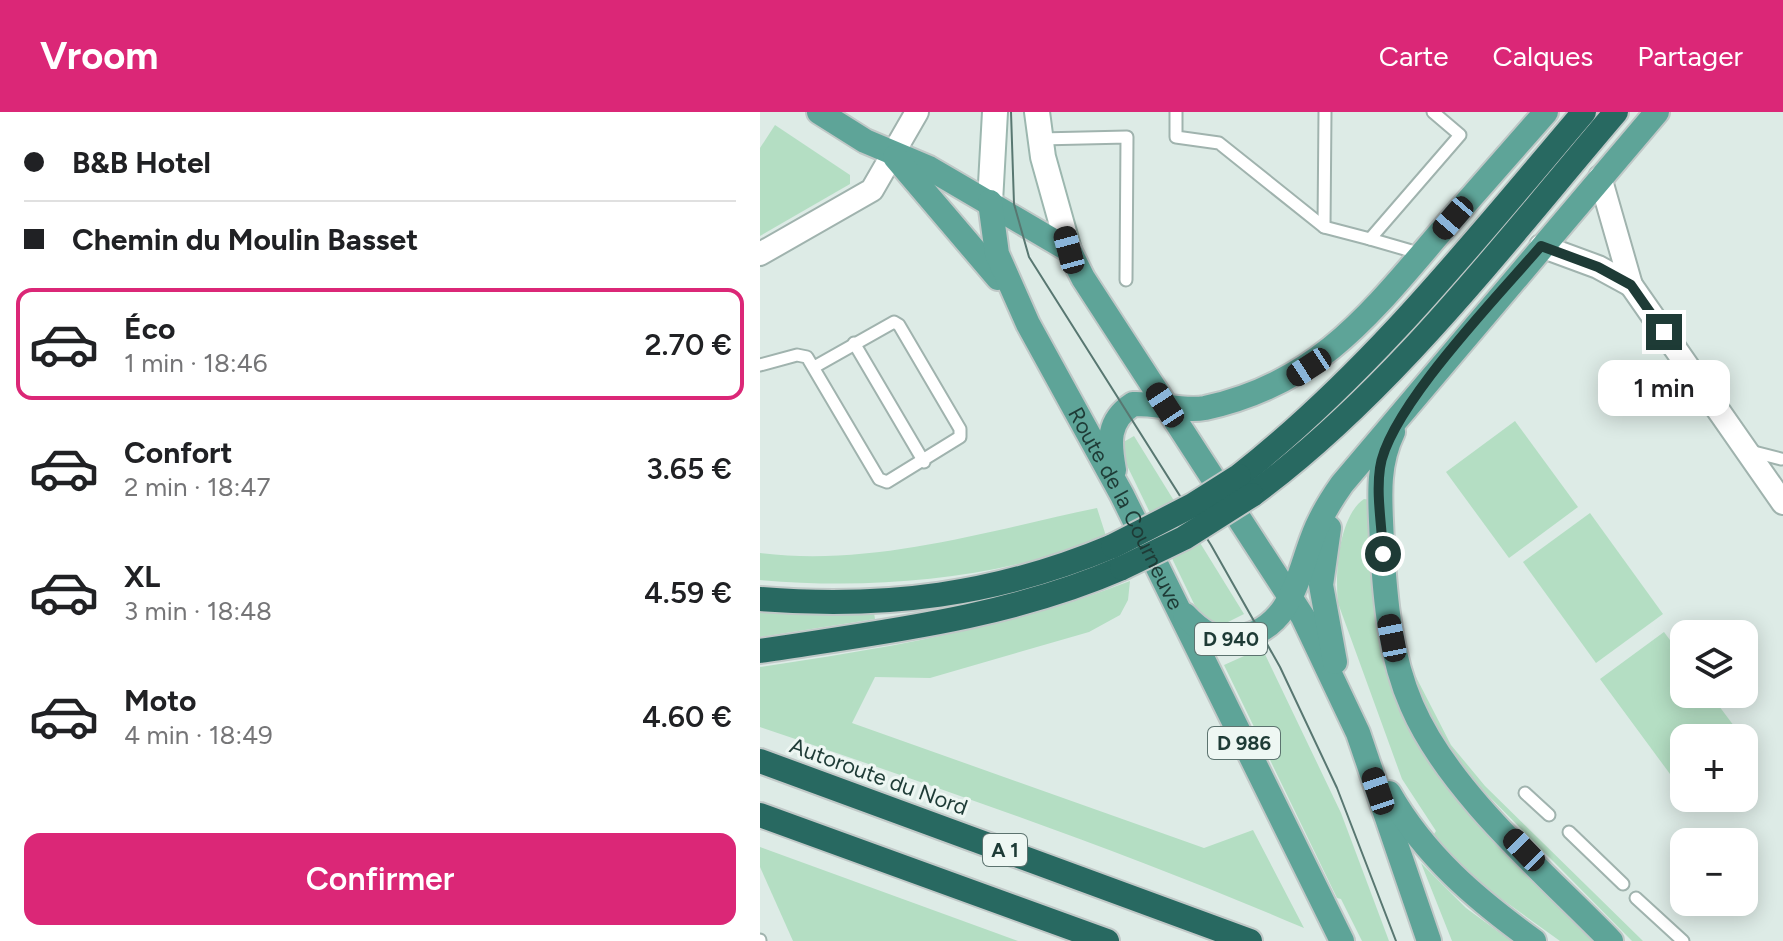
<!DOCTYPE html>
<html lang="fr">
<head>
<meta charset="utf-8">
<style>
  :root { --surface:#fff; --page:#f6f6f6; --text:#202124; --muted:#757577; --line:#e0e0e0; --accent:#db2777 }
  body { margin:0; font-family:Figtree,sans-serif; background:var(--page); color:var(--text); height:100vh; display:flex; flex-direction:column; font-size:30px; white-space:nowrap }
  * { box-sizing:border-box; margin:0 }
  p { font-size:26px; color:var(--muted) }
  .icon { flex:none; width:44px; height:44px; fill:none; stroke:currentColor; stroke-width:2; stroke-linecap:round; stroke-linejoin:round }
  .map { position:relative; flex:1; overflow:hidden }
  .drawer { display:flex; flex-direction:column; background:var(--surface); width:760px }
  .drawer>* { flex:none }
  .guide { display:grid; align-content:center; height:176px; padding:0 24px; background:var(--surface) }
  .fabs { position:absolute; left:910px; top:508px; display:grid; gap:16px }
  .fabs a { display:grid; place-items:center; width:88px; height:88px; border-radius:16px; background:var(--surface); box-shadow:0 4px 20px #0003; font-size:40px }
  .end { position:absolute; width:36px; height:36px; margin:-18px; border:10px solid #1e3b36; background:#fff; box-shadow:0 0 0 4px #fff }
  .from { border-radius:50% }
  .bubble { position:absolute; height:56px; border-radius:16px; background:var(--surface); box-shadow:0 4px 20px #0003; font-size:26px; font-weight:600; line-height:56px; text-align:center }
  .car { position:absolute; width:24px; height:48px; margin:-24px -12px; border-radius:10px; box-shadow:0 0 6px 2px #0007; background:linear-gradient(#222 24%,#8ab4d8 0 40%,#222 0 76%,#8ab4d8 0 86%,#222 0) }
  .guide b { display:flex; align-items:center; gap:28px; height:76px; font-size:30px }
  .guide b+b { border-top:2px solid var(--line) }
  .guide i { width:20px; height:20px; background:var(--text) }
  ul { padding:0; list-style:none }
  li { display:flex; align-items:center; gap:24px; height:112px; margin:0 16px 12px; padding:0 8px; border:4px solid transparent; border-radius:16px }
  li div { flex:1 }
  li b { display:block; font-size:30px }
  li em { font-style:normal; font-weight:600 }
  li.selected { border-color:var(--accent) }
  li>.icon { width:72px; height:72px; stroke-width:1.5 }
  .action { display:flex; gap:16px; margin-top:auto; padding:16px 24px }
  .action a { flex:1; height:92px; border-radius:16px; background:var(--accent); color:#fff; font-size:32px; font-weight:600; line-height:92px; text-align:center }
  header { display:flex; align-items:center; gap:48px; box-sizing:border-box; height:112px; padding:0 40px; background:var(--accent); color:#fff }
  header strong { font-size:38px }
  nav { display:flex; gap:44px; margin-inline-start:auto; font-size:28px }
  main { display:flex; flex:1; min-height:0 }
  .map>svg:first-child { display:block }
  .green { fill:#b4dec3 }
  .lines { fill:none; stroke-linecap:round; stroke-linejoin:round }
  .lane-casing { stroke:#a0b3ae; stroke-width:15 }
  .street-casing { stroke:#a0b3ae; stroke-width:26 }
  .secondary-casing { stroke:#9cb7af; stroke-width:28 }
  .primary-casing { stroke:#c0c8c7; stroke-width:28 }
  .highway-casing { stroke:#c0c8c7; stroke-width:28 }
  .lane { stroke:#fff; stroke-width:11 }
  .street { stroke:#fff; stroke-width:22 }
  .secondary { stroke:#fff; stroke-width:24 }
  .primary { stroke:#5ea498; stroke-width:24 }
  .highway { stroke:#286961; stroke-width:24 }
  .tram { stroke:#587771; stroke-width:2 }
  .highway-bridge-casing { stroke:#c0c8c7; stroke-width:28; stroke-linecap:butt }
  .highway-bridge { stroke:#286961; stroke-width:24 }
  .route { stroke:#1e3b36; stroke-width:10 }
  .labels { text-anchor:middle; stroke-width:6; stroke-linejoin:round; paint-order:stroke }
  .shield { fill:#eef7f3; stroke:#5c736f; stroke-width:2 }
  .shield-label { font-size:20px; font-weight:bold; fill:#1e3b36 }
  .street-label { font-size:22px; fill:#1e3b36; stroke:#eef7f3 }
</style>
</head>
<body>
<header>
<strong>Vroom</strong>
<nav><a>Carte</a><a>Calques</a><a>Partager</a></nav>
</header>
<main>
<section class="drawer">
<div class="guide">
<b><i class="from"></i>B&amp;B Hotel</b>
<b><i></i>Chemin du Moulin Basset</b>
</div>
<ul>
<li class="selected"><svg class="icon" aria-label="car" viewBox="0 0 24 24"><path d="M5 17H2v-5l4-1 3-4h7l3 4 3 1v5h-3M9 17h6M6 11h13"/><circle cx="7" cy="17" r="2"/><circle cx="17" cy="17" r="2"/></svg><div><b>Éco</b><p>1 min · 18:46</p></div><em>2.70 €</em></li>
<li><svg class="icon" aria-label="car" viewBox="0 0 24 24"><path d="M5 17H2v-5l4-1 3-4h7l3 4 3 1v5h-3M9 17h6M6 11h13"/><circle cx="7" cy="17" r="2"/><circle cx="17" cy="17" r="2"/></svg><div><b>Confort</b><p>2 min · 18:47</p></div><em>3.65 €</em></li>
<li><svg class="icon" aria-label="car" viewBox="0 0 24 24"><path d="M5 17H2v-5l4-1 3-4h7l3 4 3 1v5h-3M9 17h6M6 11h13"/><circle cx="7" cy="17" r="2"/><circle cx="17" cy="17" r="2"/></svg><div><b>XL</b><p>3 min · 18:48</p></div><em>4.59 €</em></li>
<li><svg class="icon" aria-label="car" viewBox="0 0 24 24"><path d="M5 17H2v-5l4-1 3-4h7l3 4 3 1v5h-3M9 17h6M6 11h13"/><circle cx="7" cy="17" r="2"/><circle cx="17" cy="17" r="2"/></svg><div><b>Moto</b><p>4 min · 18:49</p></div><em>4.60 €</em></li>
</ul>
<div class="action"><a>Confirmer</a></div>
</section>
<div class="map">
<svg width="1023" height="829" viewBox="0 0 1023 829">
  <rect width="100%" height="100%" fill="#ddebe6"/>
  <g class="green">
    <path d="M15,13L90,63V72L0,124V36Z"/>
    <path d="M755,309L818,395L749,446L686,360Z"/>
    <path d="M374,324L484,502L460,514L445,507L437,498L361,341L360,332Z"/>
    <path d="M604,387L612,388C620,461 620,541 646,610C672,678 784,775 837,829H800L722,773L672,725L676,719L642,667L578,491C575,463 578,405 604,387Z"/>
    <path d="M337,396L346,424C240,468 114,478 0,468V441C113,455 227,419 337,396Z"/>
    <path d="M830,401L903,502L836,551L763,450Z"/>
    <path d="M370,469L368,488L360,503L329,520L170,566L115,565L92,611L444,736L493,718L544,816C366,740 183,677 0,615V555C126,536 250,516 370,469Z"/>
    <path d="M0,499L114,501L115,507L0,525Z"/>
    <path d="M904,520L924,547V582H950L983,626H924V681L840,567Z"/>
    <path d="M502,536L581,701L629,829H602L581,787L577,786L464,553Z"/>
    <path d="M656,565L691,633L725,674L883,829H872L700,655L669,607L651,567Z"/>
    <path d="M0,735L258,829H33L0,755Z"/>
    <path d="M661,751L706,796L751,829H692Z"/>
  </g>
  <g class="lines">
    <defs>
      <g id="lane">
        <path d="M416,0V25L459,31L564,115L610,127L700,23L673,0"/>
        <path d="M280,27L367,25L366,168"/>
        <path d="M564,115L565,0"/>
        <path d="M610,127L662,142"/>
        <path d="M94,231L164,350"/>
        <path d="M0,253L37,243L47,245L119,367L127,370L200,325V317L139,213L134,210L56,254"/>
        <path d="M990,339L1021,347"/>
        <path d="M765,681L789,703"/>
        <path d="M809,720L863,772"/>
        <path d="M876,786L923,829"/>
        <path d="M0,828V829"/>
      </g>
      <g id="street">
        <path d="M840,65L871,173L1023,391"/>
        <path d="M781,134L838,155L871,173"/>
        <path d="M0,142L112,78L157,0"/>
      </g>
      <g id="secondary">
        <path d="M277,0L283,45L309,138"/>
        <path d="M230,90L235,0"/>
      </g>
      <g id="primary">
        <path d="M59,0L105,29L169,56L309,138L323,166L543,505L598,621L669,829"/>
        <path d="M135,45L238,166"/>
        <path id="s1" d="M230,90L237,142L268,212L362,383L582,829"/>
        <path d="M633,320C615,357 621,394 622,433C625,487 630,544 652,594C689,680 786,762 851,829"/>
        <path d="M354,358C349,330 347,309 373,292C396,291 423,300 445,296C556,272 608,205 678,123C714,82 750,41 786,0"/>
        <path d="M569,416L561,473L575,550"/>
        <path d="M425,503C440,519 457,531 479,526C530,516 537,467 552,427C559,407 570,389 582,372L897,0"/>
        <path d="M629,681C665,744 716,787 774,829"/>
      </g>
      <g id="highway">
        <path d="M479,364C611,260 716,127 824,0"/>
        <path d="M492,383C631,281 745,130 856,0"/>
        <path d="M0,487C126,497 236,483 353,434"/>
        <path d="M0,539C122,520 248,506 362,456"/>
        <path d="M0,649L490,829"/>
        <path d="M0,703L347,829"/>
      </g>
    </defs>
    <use href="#lane" class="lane-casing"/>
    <use href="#street" class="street-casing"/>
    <use href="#secondary" class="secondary-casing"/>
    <use href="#primary" class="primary-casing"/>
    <use href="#highway" class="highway-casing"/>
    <use href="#lane" class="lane"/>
    <use href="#street" class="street"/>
    <use href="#secondary" class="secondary"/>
    <use href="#primary" class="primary"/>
    <use href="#highway" class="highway"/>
    <path class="tram" d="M251,0L254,92L269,145L451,433L520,555L577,676L636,829"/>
    <defs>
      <g id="highway-bridge">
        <path d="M353,434L433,393L479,364"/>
        <path d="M362,456L424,426L492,383"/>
      </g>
    </defs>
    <use href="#highway-bridge" class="highway-bridge-casing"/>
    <use href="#highway-bridge" class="highway-bridge"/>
  </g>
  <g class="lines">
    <path class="route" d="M623,442C622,414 616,383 620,356C628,297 740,182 781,134L838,155L871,173L904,220"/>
  </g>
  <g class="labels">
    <g class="shield">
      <rect x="435" y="511" width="72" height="32" rx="6"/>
      <rect x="448" y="615" width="72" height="32" rx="6"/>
      <rect x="223" y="722" width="44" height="32" rx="6"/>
    </g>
    <g class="shield-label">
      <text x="471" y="534">D 940</text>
      <text x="484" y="638">D 986</text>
      <text x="245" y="745">A 1</text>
    </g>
    <g class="street-label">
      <text dy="8" stroke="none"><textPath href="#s1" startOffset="338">Route de la Courneuve</textPath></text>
      <text transform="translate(119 664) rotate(20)" y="8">Autoroute du Nord</text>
    </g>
  </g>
</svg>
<div class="fabs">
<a><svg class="icon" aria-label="layers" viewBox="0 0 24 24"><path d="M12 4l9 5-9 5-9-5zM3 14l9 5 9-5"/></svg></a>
<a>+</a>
<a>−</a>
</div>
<i class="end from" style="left:623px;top:442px"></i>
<i class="end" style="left:904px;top:220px"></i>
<div class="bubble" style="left:838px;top:248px;width:132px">1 min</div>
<i class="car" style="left:693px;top:106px;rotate:221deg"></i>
<i class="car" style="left:309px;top:138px;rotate:345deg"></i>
<i class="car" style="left:549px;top:255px;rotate:237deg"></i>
<i class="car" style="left:405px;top:293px;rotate:327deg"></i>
<i class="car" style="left:632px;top:526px;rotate:349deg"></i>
<i class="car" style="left:618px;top:679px;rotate:341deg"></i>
<i class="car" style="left:764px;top:738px;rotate:316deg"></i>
</div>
</main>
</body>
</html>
